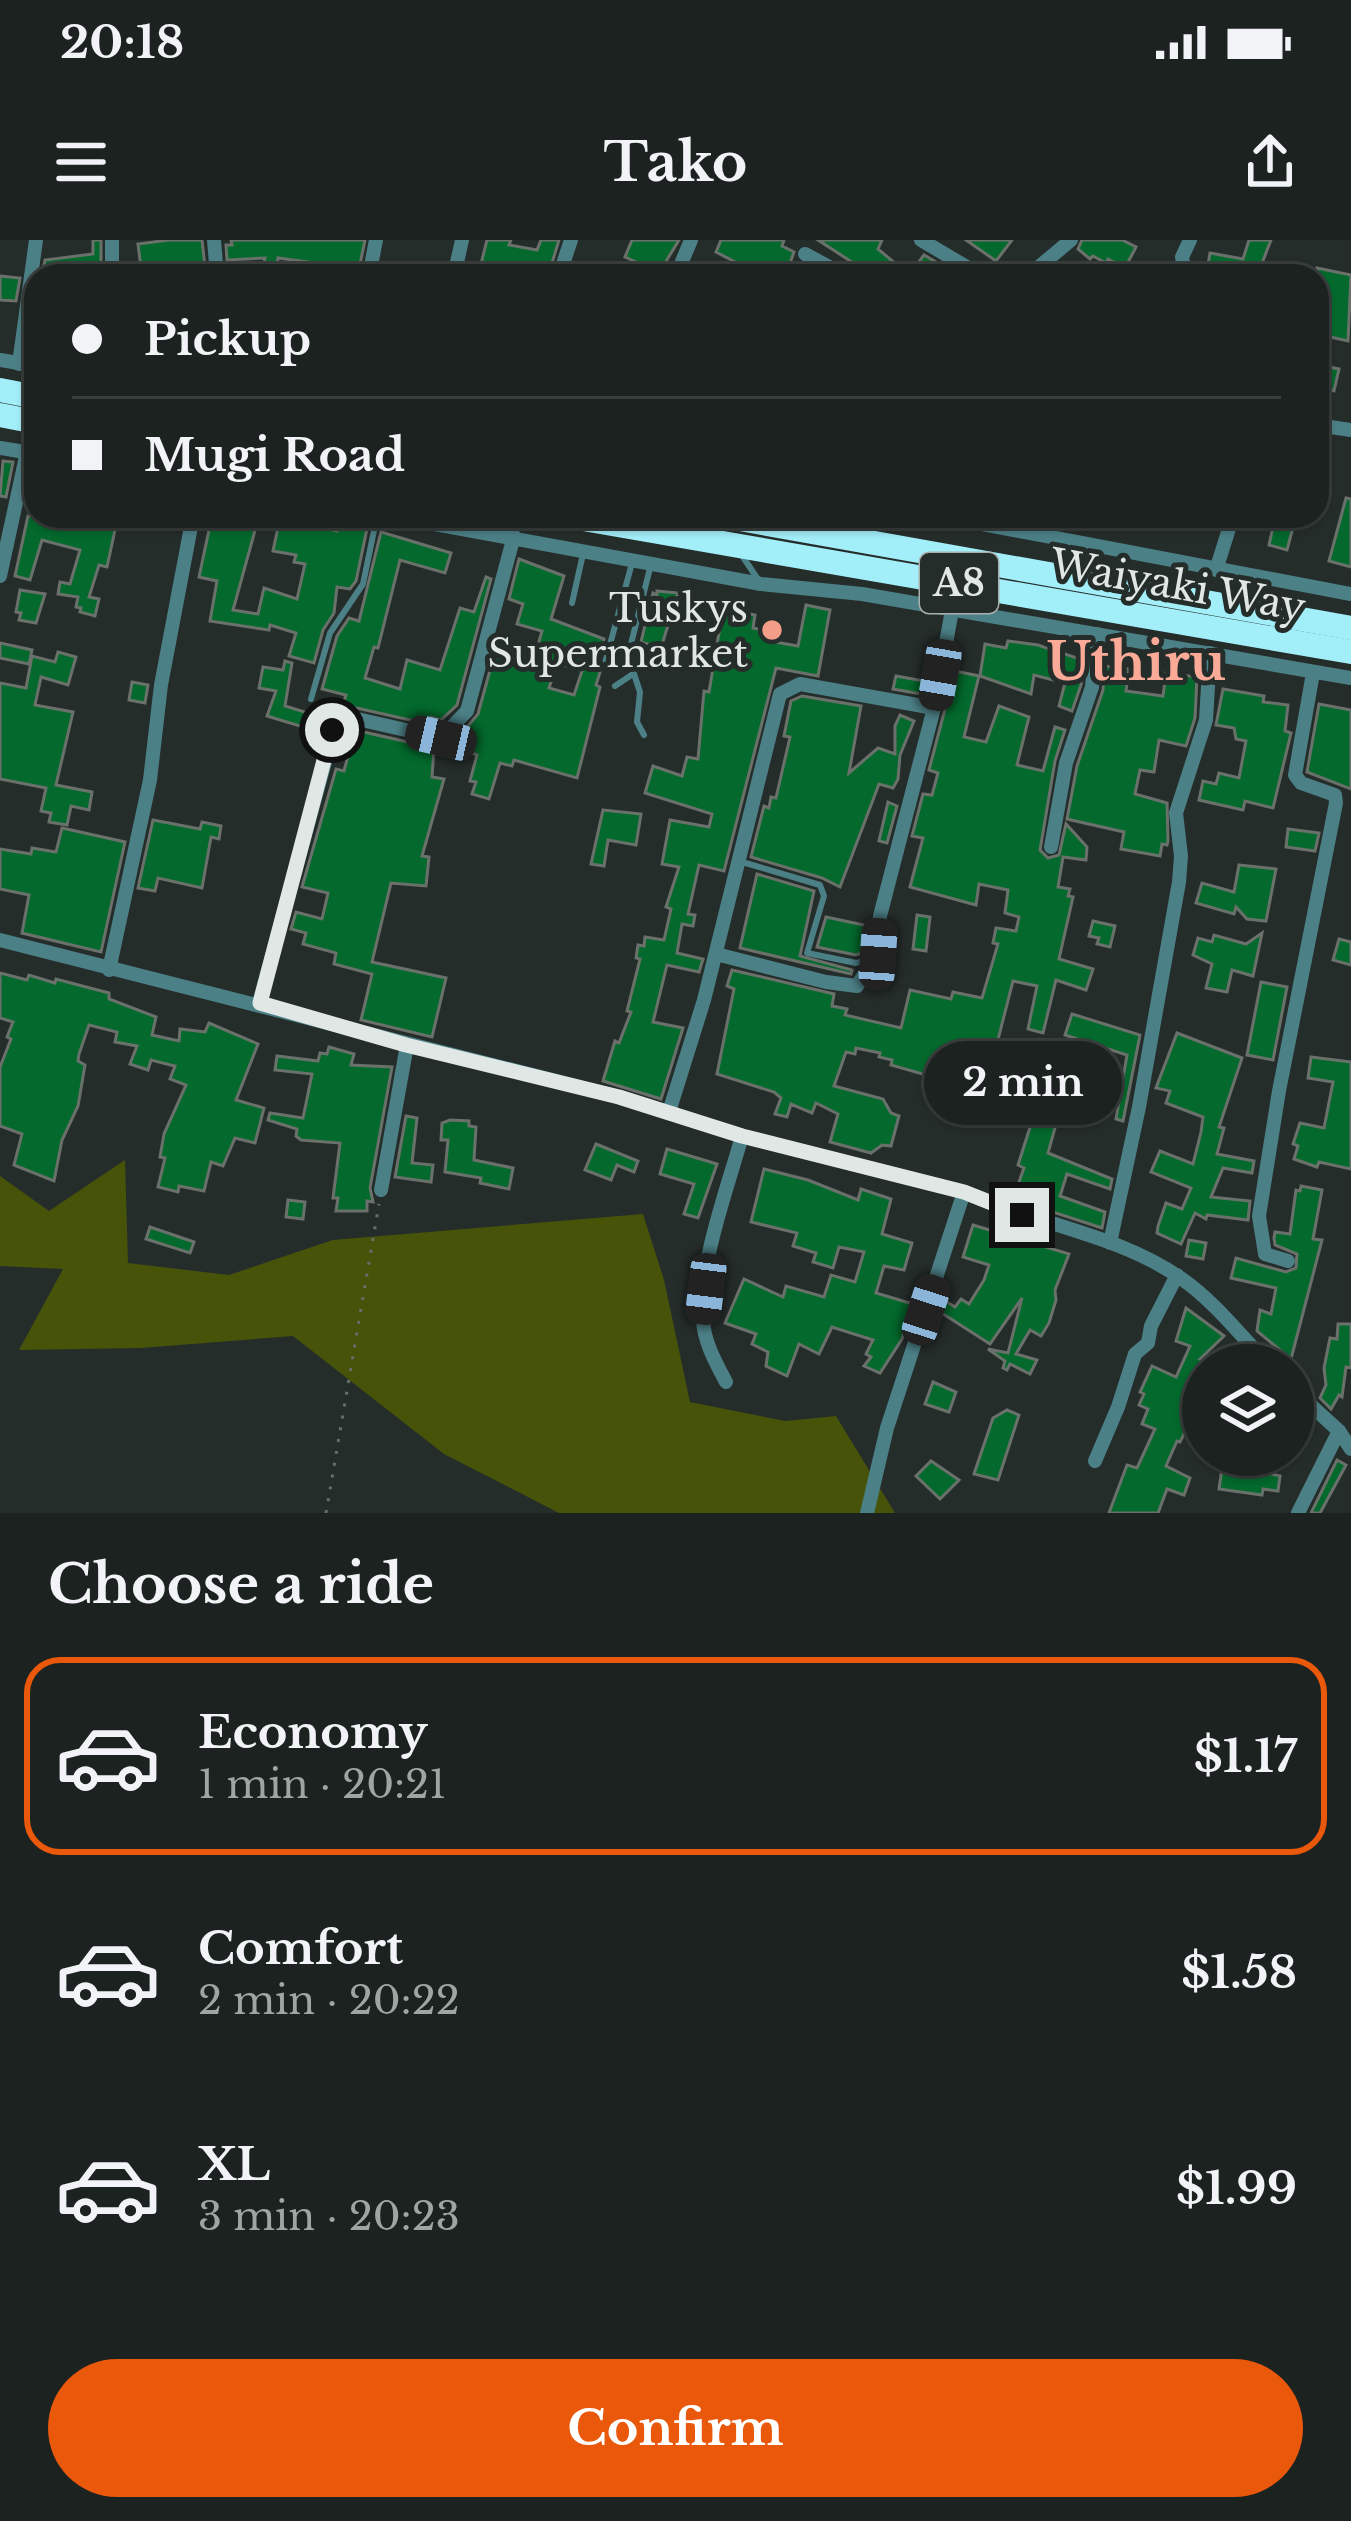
<!DOCTYPE html>
<html lang="en">
<head>
<meta charset="utf-8">
<style>
  :root { --surface:#1c2220; --page:#252a29; --text:#f1f3f6; --muted:#a0a4a5; --line:#3a3f3e; --accent:#ea580c }
  body { margin:0; font-family:"Libre Baskerville",serif; background:var(--page); color:var(--text); height:100vh; display:flex; flex-direction:column; font-size:45px; white-space:nowrap }
  * { box-sizing:border-box; margin:0 }
  p { font-size:39px; color:var(--muted) }
  .icon { flex:none; width:66px; height:66px; fill:none; stroke:currentColor; stroke-width:2; stroke-linecap:round; stroke-linejoin:round }
  .map { position:relative; height:1273px; overflow:hidden }
  .sheet { display:flex; flex-direction:column; background:var(--surface); flex:1 }
  .sheet>* { flex:none }
  .hud { position:absolute; left:24px; top:24px; width:1305px; height:264px; border-radius:36px; box-shadow:0 3px 9px #0004,0 0 0 3px var(--line); display:grid; align-content:center; height:264px; padding:0 48px; background:var(--surface) }
  .tools { position:absolute; left:1182px; top:1104px; display:grid; gap:24px }
  .tools a { display:grid; place-items:center; width:132px; height:132px; border-radius:50%; background:var(--surface); box-shadow:0 3px 9px #0004,0 0 0 3px var(--line); font-size:60px }
  .end { position:absolute; width:54px; height:54px; margin:-27px; border:15px solid #e1e7e5; background:#111; box-shadow:0 0 0 6px #111 }
  .from { border-radius:50% }
  .bubble { position:absolute; height:84px; border-radius:42px; background:var(--surface); box-shadow:0 3px 9px #0004,0 0 0 3px var(--line); font-size:39px; font-weight:700; line-height:84px; text-align:center }
  .car { position:absolute; width:36px; height:72px; margin:-36px -18px; border-radius:15px; box-shadow:0 0 9px 3px #0007; background:linear-gradient(#222 24%,#8ab4d8 0 40%,#222 0 76%,#8ab4d8 0 86%,#222 0) }
  .hud b { display:flex; align-items:center; gap:42px; height:114px; font-size:45px }
  .hud b+b { border-top:3px solid var(--line) }
  .hud i { width:30px; height:30px; background:var(--text) }
  ul { padding:0; list-style:none }
  li { display:flex; align-items:center; gap:36px; height:198px; margin:0 24px 18px; padding:0 24px; border:6px solid transparent; border-radius:36px }
  li div { flex:1 }
  li b { display:block; font-size:45px }
  li em { font-style:normal; font-weight:700 }
  li.active { border-color:var(--accent) }
  li>.icon { width:108px; height:108px; stroke-width:1.5 }
  h2 { padding:0 48px; font-size:54px; line-height:144px }
  .action { display:flex; gap:24px; margin-top:auto; padding:24px 48px }
  .action a { flex:1; height:138px; border-radius:72px; background:var(--accent); color:#fff; font-size:48px; font-weight:700; line-height:138px; text-align:center }
  .status { display:flex; justify-content:space-between; align-items:center; height:84px; padding:0 60px; background:var(--surface); direction:ltr }
  .status svg { height:33px; fill:currentColor }
  header { display:flex; justify-content:space-between; align-items:center; height:156px; padding:0 48px; background:var(--surface); font-size:54px; font-weight:700 }
  .map>svg:first-child { display:block }
  .green { fill:#465309 }
  .building { fill:#03692c; stroke:#6a716b; stroke-width:3; fill-rule:evenodd }
  .lines { fill:none; stroke-linecap:round; stroke-linejoin:round }
  .path { stroke:#666e6c; stroke-width:3; stroke-dasharray:3 9; stroke-linecap:butt }
  .lane { stroke:#4c8087; stroke-width:6 }
  .street { stroke:#4c8087; stroke-width:14 }
  .highway { stroke:#a2eef9; stroke-width:24 }
  .route { stroke:#e1e7e5; stroke-width:15 }
  .poi-dot { fill:#f49e8a; stroke:#252d2b; stroke-width:4.5 }
  .labels { text-anchor:middle; stroke-width:10; stroke-linejoin:round; paint-order:stroke }
  .shield { fill:#252d2b; stroke:#a9afad; stroke-width:3 }
  .shield-label { font-size:36px; font-weight:bold; fill:#e1e7e5 }
  .street-label { font-size:39px; fill:#e1e7e5; stroke:#252d2b }
  .poi-label { font-size:39px; fill:#e1e7e5; stroke:#252d2b; text-anchor:end }
  .district-label { font-size:51px; font-weight:bold; fill:#fbaa97; stroke:#252d2b }
</style>
</head>
<body>
<div class="status"><b>20:18</b><svg viewBox="0 0 49 12"><path d="M0 12V9h3v3zM5 12V6h3v6zM10 12V3h3v9zM15 12V0h3v12zM26 1h20v11H26zM47 4h2v5h-2z"/></svg></div>
<header><svg class="icon" aria-label="menu" viewBox="0 0 24 24"><path d="M4 6h16M4 12h16M4 18h16"/></svg>Tako<svg class="icon" aria-label="share" viewBox="0 0 24 24"><path d="M12 15V3M7 8l5-5 5 5M5 13v7h14v-7"/></svg></header>
<div class="map">
<svg width="1351" height="1273" viewBox="0 0 1351 1273">
  <rect width="100%" height="100%" fill="#252d2b"/>
  <path class="green" d="M125,920L128,1023L229,1035L333,1000L643,974L664,1040L690,1162L785,1181L836,1176L895,1273H559L444,1214L293,1096L141,1108L19,1110L63,1029L0,1026V936L49,971Z"/>
  <g class="building">
    <path d="M93,0H101V36H42L45,20L93,14Z"/>
    <path d="M169,0H202L206,36H142L138,4Z"/>
    <path d="M231,0H365L359,29L278,18L275,36H262L265,18L227,20L226,5H232Z"/>
    <path d="M487,0H511L509,5L537,10L541,0H559L548,36H478Z"/>
    <path d="M632,0H679L657,36H631L636,22L625,17Z"/>
    <path d="M721,0H784L782,6L794,12L790,23L815,36H762L716,12Z"/>
    <path d="M818,0H882L878,9L909,35L924,15L960,36H857L861,28Z"/>
    <path d="M966,0H1012L996,21Z"/>
    <path d="M1082,0H1122L1136,7L1125,28L1108,19L1106,23L1093,16L1090,19L1078,9Z"/>
    <path d="M1249,0H1271L1257,36H1206L1210,13L1243,19Z"/>
    <path d="M1317,28L1351,35L1348,101L1317,94Z"/>
    <path d="M0,36L20,38L16,61L0,60Z"/>
    <path d="M1324,126L1339,129L1334,151L1319,147Z"/>
    <path d="M3,221L13,222L6,257L0,256Z"/>
    <path d="M1346,258L1351,259V327L1329,321Z"/>
    <path d="M28,276H118L107,327L99,325L89,357L99,359L95,376L80,372L81,368L76,367L78,357L58,354L60,342L70,344L80,310L42,300L30,340L15,336Z"/>
    <path d="M212,276H259L233,370L258,374L264,348L297,359L305,324L294,322L296,315L273,311L280,278L337,291L339,281L355,289L356,279L368,284L356,341L350,349L337,347L334,373L323,390L314,423L289,416L296,393L270,385L269,390L210,381L217,341L199,337Z"/>
    <path d="M1248,276H1296L1287,310L1269,305L1273,287L1248,281Z"/>
    <path d="M381,292L451,313L445,333L400,320L378,408L374,407L365,438L400,449L407,420L440,430L460,368L474,372L486,337L491,339L457,465L441,480L431,477L428,484L343,465L346,455L322,449L337,396L349,378L359,381Z"/>
    <path d="M519,319L564,336L551,379L604,399L598,422L601,429L596,445L600,447L577,538L514,520L512,526L500,523L489,559L472,554L476,542L470,541L477,515L465,510L468,486L478,474L498,401L504,402L502,409L534,419L542,391L517,384L523,364L509,359ZM557,423L582,431L574,455L549,448Z"/>
    <path d="M20,350L45,354L36,383L19,380L21,373L16,372Z"/>
    <path d="M657,351L678,353L661,408L641,402L653,353L657,355Z"/>
    <path d="M806,365L830,370L818,436L776,428L724,631L699,625L688,674L695,675L693,686L682,684L677,713L703,719L699,732L667,725L653,782L683,788L661,859L603,841L615,801L619,803L631,772L627,771L640,719L636,718L638,705L644,706L645,697L664,700L671,669L666,667L679,627L662,624L670,580L709,587L712,574L645,553L653,526L682,536L687,517L698,519L704,451L709,452L723,369L755,375L753,388L777,393L775,402L798,406Z"/>
    <path d="M1008,401L1038,405L1083,420L1081,445L1072,471L1059,466L1065,443L1034,435L1031,454L980,436L985,404L1006,408Z"/>
    <path d="M0,403L32,410L29,424L0,418Z"/>
    <path d="M58,412L76,417L68,445L41,437L35,465L73,472L56,545L92,552L89,570L71,566L67,585L49,582L51,573L41,571L46,548L0,539V443L26,448L32,416L55,422Z"/>
    <path d="M285,421L292,423L285,466L308,473L303,487L267,476L276,451L259,448L263,427L283,430Z"/>
    <path d="M1105,426L1129,429L1126,451L1163,456L1166,433L1197,437L1195,478L1186,506L1159,500L1154,532L1140,530L1135,554L1167,563L1168,601L1167,605L1162,604L1160,616L1121,609L1124,592L1067,579L1077,526L1103,450Z"/>
    <path d="M955,431L979,436L964,497L986,502L999,466L1029,477L1017,525L1043,531L1055,487L1065,490L1055,521L1040,610L1048,618L1059,615L1066,584L1087,607L1086,620L1063,617L1058,647L1070,649L1068,656L1073,657L1059,719L1093,729L1086,750L1056,740L1043,793L1028,789L1037,746L1013,741L991,827L987,836L975,833L971,849L936,842L937,838L891,825L892,820L879,817L880,813L856,808L855,814L846,812L834,846L883,859L891,873L899,876L891,906L882,905L871,913L830,902L838,874L816,863L812,873L791,864L787,877L775,874L781,858L774,852L717,834L734,749L727,746L732,730L834,754L832,766L847,769L845,775L901,788L910,750L951,759L953,752L982,758L998,704L993,703L996,688L1016,691L1019,677L1005,673L1008,650L979,644L976,665L910,647L923,598L912,596L923,554L932,555L938,533L929,530Z"/>
    <path d="M896,436L924,441L921,454L893,449Z"/>
    <path d="M132,442L148,445L145,463L129,460Z"/>
    <path d="M1223,449L1264,456L1263,462L1288,465L1285,491L1291,493L1273,568L1245,561L1243,570L1199,560L1203,541L1216,544L1219,533L1239,538L1246,501L1236,499L1234,488L1216,485Z"/>
    <path d="M802,456L861,466L849,533L878,508L895,514V486L900,475L914,481L900,515L898,539L893,548L879,544L840,647L822,638L751,617L764,566L769,568L771,557L776,558L790,497L784,496L791,461Z"/>
    <path d="M1319,464L1351,470V549L1307,532Z"/>
    <path d="M355,490L434,508L432,537L444,539L422,616L429,617L426,646L391,643L372,722L446,738L432,797L361,780L372,734L334,724L336,713L303,704L306,693L291,689L296,672L322,679L328,653L302,647L336,529L344,531Z"/>
    <path d="M888,562L897,566L887,603L879,601Z"/>
    <path d="M603,570L641,574L636,605L608,600L604,626L591,624Z"/>
    <path d="M153,580L200,589L202,582L221,586L219,599L211,597L202,648L158,638L155,651L138,648Z"/>
    <path d="M62,588L125,602L101,712L22,693L29,655L0,649V609L31,614L32,608L56,612Z"/>
    <path d="M1288,589L1319,593L1315,611L1286,607Z"/>
    <path d="M1239,625L1276,629L1266,681L1247,679L1236,667L1234,674L1196,663L1202,643L1234,652Z"/>
    <path d="M757,634L814,651L800,716L852,730L851,734L740,708Z"/>
    <path d="M917,675L930,677L926,711L913,709Z"/>
    <path d="M826,677L868,686L865,712L856,715L817,707Z"/>
    <path d="M1093,681L1115,686L1110,707L1097,704L1099,698L1089,696Z"/>
    <path d="M1262,693L1253,736L1232,730L1227,752L1206,748L1212,724L1193,715L1198,698L1212,702L1214,695L1246,704Z"/>
    <path d="M1339,699L1351,702V725L1333,720Z"/>
    <path d="M0,733L27,740L29,735L55,743L56,739L109,753V759L156,777L152,795L179,801L180,789L205,792L209,783L258,804L236,860L264,868L255,903L235,898L223,926L211,922L204,951L179,946L178,952L158,947L165,918L160,917L164,894L186,845L170,839L175,826L151,820L148,830L130,824L137,806L115,802L117,792L89,785L79,814L78,821L85,825L78,866L62,900L54,941L14,925L22,894L0,886V827L11,799L7,797L13,782L0,778Z"/>
    <path d="M1261,742L1287,747L1273,820L1247,815Z"/>
    <path d="M1072,774L1140,795L1123,881L1116,879L1127,815L1065,795Z"/>
    <path d="M1177,793L1242,818L1219,887L1224,888L1217,914L1254,921L1252,933L1223,928L1211,957L1250,961L1248,980L1207,975L1206,979L1195,973L1181,1004L1157,993L1158,986L1166,963L1182,969L1191,948L1151,932L1160,911L1193,924L1201,892L1203,877L1166,863L1170,851L1156,848Z"/>
    <path d="M329,807L354,814L351,825L392,827L370,948L373,962L367,961V971H336L338,958H333L340,903L301,900L296,896L297,889L268,880L270,873L303,878L312,834L275,830L277,816L318,821L320,813L327,814Z"/>
    <path d="M1311,817L1351,822V929L1319,922L1317,927L1294,919L1298,906L1293,904L1300,883L1324,888L1333,842L1308,838Z"/>
    <path d="M1056,823L1082,831L1078,843L1052,834Z"/>
    <path d="M1040,856L1063,859L1048,913L1112,939L1110,949L1067,934L1060,956L1105,972L1102,988L1013,959L1024,928L1018,925Z"/>
    <path d="M406,876L417,878L412,923L433,925L431,942L395,937Z"/>
    <path d="M450,880L469,881V886L476,887L474,920L513,928L509,949L480,943L481,938L445,932L448,900H441L442,883Z"/>
    <path d="M596,904L638,921L634,932L617,925L611,940L585,930Z"/>
    <path d="M667,909L717,924L698,978L684,974L694,944L660,934Z"/>
    <path d="M764,929L808,940L858,960L861,949L891,959L882,994L912,1003L904,1030L884,1026L876,1053L913,1064L902,1099L880,1133L864,1126L871,1117L866,1114L873,1100L832,1087L819,1114L799,1104L787,1136L766,1126L768,1112L752,1104L756,1094L725,1083L744,1039L783,1057L786,1046L824,1057L831,1035L855,1042L864,1012L839,1007L833,1028L813,1022L816,1013L793,1006L797,993L751,982Z"/>
    <path d="M1301,946L1322,950L1313,999L1322,1000L1291,1119L1257,1091L1260,1070L1271,1074L1276,1048L1231,1038L1236,1018L1286,1032L1296,1028L1297,1014L1275,1005L1274,998L1275,992L1290,994L1296,950L1300,951Z"/>
    <path d="M288,960L305,962L303,979L286,977Z"/>
    <path d="M973,985L1069,1014L1055,1050L1056,1060L1049,1083L1041,1096L1030,1090L1016,1114L1037,1120L1030,1134L1010,1124L1007,1130L1003,1128L1005,1121L988,1109L1008,1113L1022,1058L990,1104L937,1070L942,1059L955,1067L961,1059L969,1064L984,1040L989,1025L963,1017Z"/>
    <path d="M150,987L194,1002L190,1013L146,999Z"/>
    <path d="M1189,1000L1206,1003L1203,1019L1186,1016Z"/>
    <path d="M1186,1068L1224,1096L1200,1119L1203,1121V1198L1186,1190L1180,1202L1177,1201L1166,1226L1190,1238L1184,1255L1167,1249L1158,1273H1109L1127,1225L1137,1228L1155,1189L1142,1184L1148,1169L1139,1165L1144,1154L1140,1152L1152,1126L1176,1137L1190,1106L1176,1101Z"/>
    <path d="M1338,1084H1351V1128L1346,1127L1342,1157L1339,1155L1331,1169L1320,1158L1326,1145L1324,1128L1330,1098L1337,1099Z"/>
    <path d="M933,1142L956,1152L949,1172L925,1164Z"/>
    <path d="M1007,1170L1019,1175L998,1240L974,1234L993,1178Z"/>
    <path d="M1337,1220L1346,1225L1320,1273H1311Z"/>
    <path d="M931,1221L959,1240L940,1259L916,1236Z"/>
    <path d="M1223,1221L1273,1231L1271,1234L1280,1236L1278,1251L1263,1249L1262,1255L1219,1249Z"/>
  </g>
  <g class="lines">
    <path class="path" d="M326,1273L379,964"/>
    <g class="lane">
      <path d="M743,317L759,341"/>
      <path d="M572,363L583,314"/>
      <path d="M605,423L632,323"/>
      <path d="M615,446L633,434"/>
      <path d="M311,459L330,393L363,344L377,276"/>
      <path d="M644,495L637,482L640,452L628,416L650,328"/>
      <path d="M742,622L820,645L824,656L807,713L856,723L866,720"/>
    </g>
    <g class="street">
      <path d="M112,0V36"/>
      <path d="M214,0L217,36"/>
      <path d="M921,0L982,36"/>
      <path d="M805,14L846,36"/>
      <path d="M369,36L376,0"/>
      <path d="M454,36L462,0"/>
      <path d="M559,36L571,0"/>
      <path d="M676,36L691,0"/>
      <path d="M1028,36L1071,0"/>
      <path d="M1185,36L1182,17L1190,0"/>
      <path d="M0,120L36,126"/>
      <path d="M19,124L36,0"/>
      <path d="M1317,185L1351,190"/>
      <path d="M0,208L31,213"/>
      <path d="M391,276L761,344L862,354L1351,438"/>
      <path d="M940,276L1351,354"/>
      <path d="M867,301L870,276"/>
      <path d="M1216,330L1233,276"/>
      <path d="M0,336L27,212"/>
      <path d="M1051,607L1066,523L1092,447L1097,394"/>
      <path d="M0,700L619,857L742,896L964,952C1035,984 1118,994 1182,1039C1215,1062 1241,1096 1269,1125"/>
      <path d="M716,714L826,742L857,746L877,714L880,676L934,468L953,365"/>
      <path d="M109,730L150,540L161,445L193,276"/>
      <path d="M259,763L337,478L344,476L441,498L467,471L514,296"/>
      <path d="M669,872L704,760L780,454L800,444L934,468"/>
      <path d="M381,950L407,805"/>
      <path d="M1110,1003L1139,867L1179,642L1181,616L1176,573L1206,480L1210,413"/>
      <path d="M1288,1021L1265,1014L1259,976L1279,851L1336,563L1335,555L1301,543L1295,535L1313,433"/>
      <path d="M726,1142C716,1123 704,1102 703,1080C698,1026 727,950 742,896"/>
      <path d="M1293,1149L1339,1191L1351,1209"/>
      <path d="M1095,1221L1118,1167L1135,1114L1148,1103L1151,1086L1177,1035"/>
      <path d="M867,1273L887,1188L964,952"/>
      <path d="M1298,1273L1339,1191"/>
    </g>
    <g class="highway">
      <path d="M0,150L36,157"/>
      <path d="M0,175L36,182"/>
      <path d="M566,276L1351,412"/>
      <path d="M723,276L1351,388"/>
    </g>
  </g>
  <g class="lines">
    <path class="route" d="M332,490L260,763L406,805L619,857L742,896L964,952L1022,975"/>
  </g>
  <circle class="poi-dot" cx="772" cy="390" r="12"/>
  <g class="labels">
    <rect class="shield" x="920" y="313" width="78" height="60" rx="9"/>
    <g class="shield-label">
      <text x="959" y="356">A8</text>
    </g>
    <g class="street-label">
      <text transform="translate(1178 345) rotate(10)" y="14">Waiyaki Way</text>
    </g>
    <g class="poi-label">
      <text x="748" y="382">Tuskys<tspan x="748" dy="45">Supermarket</tspan></text>
    </g>
    <g class="district-label">
      <text x="1136" y="440">Uthiru</text>
    </g>
  </g>
</svg>
<div class="tools">
<a><svg class="icon" aria-label="layers" viewBox="0 0 24 24"><path d="M12 4l9 5-9 5-9-5zM3 14l9 5 9-5"/></svg></a>
</div>
<i class="end from" style="left:332px;top:490px"></i>
<i class="end" style="left:1022px;top:975px"></i>
<div class="bubble" style="left:924px;top:801px;width:198px">2 min</div>
<i class="car" style="left:940px;top:435px;rotate:190deg"></i>
<i class="car" style="left:441px;top:498px;rotate:283deg"></i>
<i class="car" style="left:878px;top:714px;rotate:4deg"></i>
<i class="car" style="left:706px;top:1049px;rotate:187deg"></i>
<i class="car" style="left:926px;top:1070px;rotate:18deg"></i>
<div class="hud">
<b><i class="from"></i>Pickup</b>
<b><i></i>Mugi Road</b>
</div>
</div>
<section class="sheet">
<h2>Choose a ride</h2>
<ul>
<li class="active"><svg class="icon" aria-label="car" viewBox="0 0 24 24"><path d="M5 17H2v-5l4-1 3-4h7l3 4 3 1v5h-3M9 17h6M6 11h13"/><circle cx="7" cy="17" r="2"/><circle cx="17" cy="17" r="2"/></svg><div><b>Economy</b><p>1 min · 20:21</p></div><em>$1.17</em></li>
<li><svg class="icon" aria-label="car" viewBox="0 0 24 24"><path d="M5 17H2v-5l4-1 3-4h7l3 4 3 1v5h-3M9 17h6M6 11h13"/><circle cx="7" cy="17" r="2"/><circle cx="17" cy="17" r="2"/></svg><div><b>Comfort</b><p>2 min · 20:22</p></div><em>$1.58</em></li>
<li><svg class="icon" aria-label="car" viewBox="0 0 24 24"><path d="M5 17H2v-5l4-1 3-4h7l3 4 3 1v5h-3M9 17h6M6 11h13"/><circle cx="7" cy="17" r="2"/><circle cx="17" cy="17" r="2"/></svg><div><b>XL</b><p>3 min · 20:23</p></div><em>$1.99</em></li>
</ul>
<div class="action"><a>Confirm</a></div>
</section>
</body>
</html>
